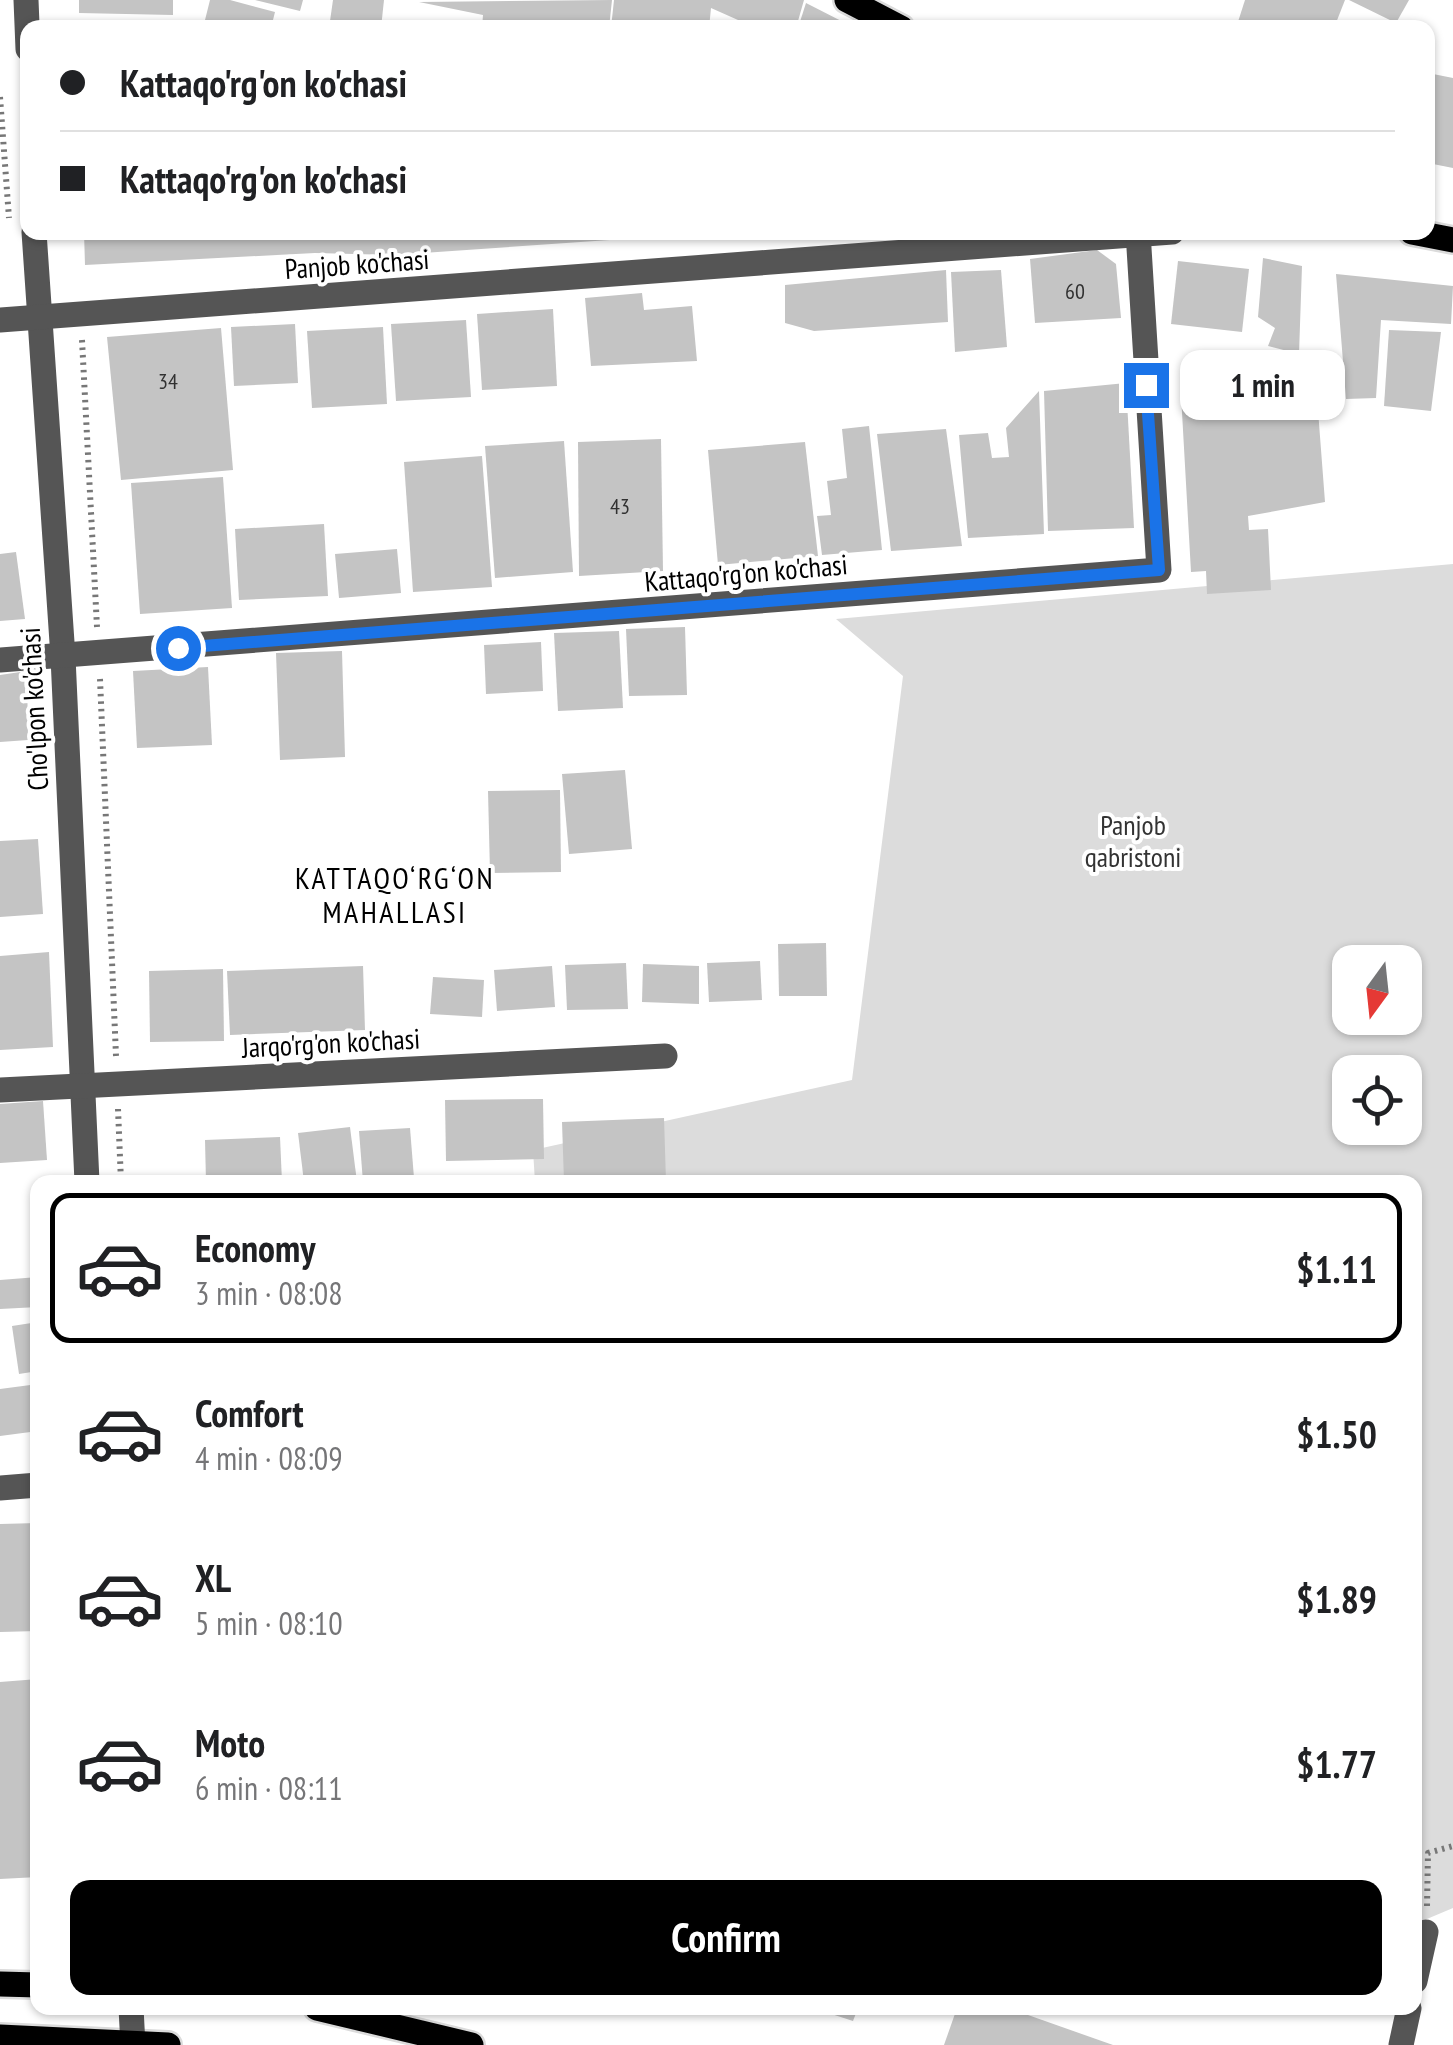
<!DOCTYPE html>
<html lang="en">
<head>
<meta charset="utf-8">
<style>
  :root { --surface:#fff; --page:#f2f2f2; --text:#202124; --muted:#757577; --line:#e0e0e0; --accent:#000 }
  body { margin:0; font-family:"PT Sans Narrow",sans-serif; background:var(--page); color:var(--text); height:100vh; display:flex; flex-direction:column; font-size:38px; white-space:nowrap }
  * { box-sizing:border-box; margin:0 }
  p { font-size:32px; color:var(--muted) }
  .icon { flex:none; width:55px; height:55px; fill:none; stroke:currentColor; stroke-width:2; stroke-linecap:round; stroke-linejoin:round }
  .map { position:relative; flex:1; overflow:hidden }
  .sheet { position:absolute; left:30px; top:1175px; width:1392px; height:840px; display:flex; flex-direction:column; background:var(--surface); border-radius:20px; box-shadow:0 2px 8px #0004 }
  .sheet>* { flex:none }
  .hud { position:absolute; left:20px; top:20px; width:1415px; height:220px; border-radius:20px; box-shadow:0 2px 8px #0004; display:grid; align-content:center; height:220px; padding:0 40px; background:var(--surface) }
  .needle { width:65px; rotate:195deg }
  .fabs { position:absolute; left:1332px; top:945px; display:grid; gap:20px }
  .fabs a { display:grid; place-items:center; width:90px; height:90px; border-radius:20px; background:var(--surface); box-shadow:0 2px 8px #0004; font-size:50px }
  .end { position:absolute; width:45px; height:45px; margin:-22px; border:12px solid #1a73e8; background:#fff; box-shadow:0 0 0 5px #fff }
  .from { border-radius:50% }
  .bubble { position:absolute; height:70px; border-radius:20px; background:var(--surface); box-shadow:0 2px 8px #0004; font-size:32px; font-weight:800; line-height:70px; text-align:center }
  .hud b { display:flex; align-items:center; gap:35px; height:95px; font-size:38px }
  .hud b+b { border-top:2px solid var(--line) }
  .hud i { width:25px; height:25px; background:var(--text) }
  ul { padding:18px 0 0; list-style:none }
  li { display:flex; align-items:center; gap:30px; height:150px; margin:0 20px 15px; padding:0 20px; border:5px solid transparent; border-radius:20px }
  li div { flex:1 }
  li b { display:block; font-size:38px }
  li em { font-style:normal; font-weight:800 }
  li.selected { border-color:var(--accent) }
  li>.icon { width:90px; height:90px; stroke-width:1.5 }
  .action { display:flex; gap:20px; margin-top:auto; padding:20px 40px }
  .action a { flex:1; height:115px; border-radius:20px; background:var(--accent); color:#fff; font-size:40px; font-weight:800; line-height:115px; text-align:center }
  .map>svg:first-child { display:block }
  .green { fill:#dcdcdc; fill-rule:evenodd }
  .building { fill:#c4c4c4 }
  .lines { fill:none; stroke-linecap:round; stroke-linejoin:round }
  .major-casing { stroke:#dbdbdb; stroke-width:30 }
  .path { stroke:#777; stroke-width:6; stroke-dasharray:2.5 5; stroke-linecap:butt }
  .minor { stroke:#555; stroke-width:25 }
  .major { stroke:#000; stroke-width:25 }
  .route { stroke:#1a73e8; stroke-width:12 }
  .labels { text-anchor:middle; stroke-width:8; stroke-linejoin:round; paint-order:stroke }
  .number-label { font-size:22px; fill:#313131 }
  .street-label { font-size:28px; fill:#000; stroke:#fff }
  .park-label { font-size:28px; fill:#333; stroke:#fff }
  .neighbourhood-label { font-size:30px; letter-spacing:2.5px; fill:#000; stroke:#fff }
</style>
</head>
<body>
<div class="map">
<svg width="1453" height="2045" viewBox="0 0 1453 2045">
  <rect width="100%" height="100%" fill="#fff"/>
  <path class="green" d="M1453,564V1908L1415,1924V1182H535L533,1150L852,1080L903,676L836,619ZM1350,962H1405V1018H1350ZM1350,1072H1405V1128H1350Z"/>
  <g class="building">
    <path d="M79,0H173V15L79,13Z"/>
    <path d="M210,0H230L275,12L271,28H203Z"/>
    <path d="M255,0H303L300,11Z"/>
    <path d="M333,0H384L381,28H329Z"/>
    <path d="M612,0L609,28H482L483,15L419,2Z"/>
    <path d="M614,0H804L796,28H756L711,8L709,28H611Z"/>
    <path d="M1245,0H1345L1334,28H1236Z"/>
    <path d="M1349,0H1409L1396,23Z"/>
    <path d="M806,3L855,28H798Z"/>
    <path d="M441,20L472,26V28H439Z"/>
    <path d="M1428,73L1453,78V168L1428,163Z"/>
    <path d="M84,232H682V235L394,255L315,253L85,265Z"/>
    <path d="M1097,250L1116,264L1121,318L1035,323L1030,259Z"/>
    <path d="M1263,258L1302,266L1299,354L1268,346L1275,328L1258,317Z"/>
    <path d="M1178,261L1249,269L1242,332L1171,324Z"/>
    <path d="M946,270L948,322L814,331L785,323V285Z"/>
    <path d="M1001,270L1007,347L955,352L951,272Z"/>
    <path d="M1336,274L1453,286L1451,324L1381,320L1376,398L1346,399Z"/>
    <path d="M642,293L644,310L692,306L697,361L591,366L585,298Z"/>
    <path d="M553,309L557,386L482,390L477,314Z"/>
    <path d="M466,320L471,397L396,401L391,324Z"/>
    <path d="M295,324L298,383L234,386L231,327Z"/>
    <path d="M383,327L387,404L312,408L307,331Z"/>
    <path d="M221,328L233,470L121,480L107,337Z"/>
    <path d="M1389,330L1441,332L1431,411L1384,406Z"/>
    <path d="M1315,371L1325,502L1248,516L1249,530L1268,529L1271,590L1207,594L1206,571L1191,572L1180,377Z"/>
    <path d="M1126,383L1134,528L1048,531L1044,391Z"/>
    <path d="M1039,391L1044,534L968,538L959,435L988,433L992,458L1009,457L1006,428Z"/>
    <path d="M869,426L882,550L822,555L817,516L831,515L827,481L847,478L842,429Z"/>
    <path d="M946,429L962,546L891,551L877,434Z"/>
    <path d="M661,439L663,571L579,576L578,442Z"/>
    <path d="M564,441L573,572L495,578L485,446Z"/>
    <path d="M805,442L818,556L718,565L708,450Z"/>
    <path d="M482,456L492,587L413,592L404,462Z"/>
    <path d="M223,477L232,608L140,614L131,483Z"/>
    <path d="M324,524L328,596L239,600L235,529Z"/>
    <path d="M397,549L401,593L339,598L335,554Z"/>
    <path d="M16,552L25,619L0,621V554Z"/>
    <path d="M685,627L687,695L629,696L626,629Z"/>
    <path d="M619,631L623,708L558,711L554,633Z"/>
    <path d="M541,642L543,691L486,694L484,645Z"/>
    <path d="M342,651L345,757L280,760L276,653Z"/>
    <path d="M208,667L212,745L137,748L133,671Z"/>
    <path d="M27,671L28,740L0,742V675Z"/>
    <path d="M625,770L632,849L569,854L562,774Z"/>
    <path d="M560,790L561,872L490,873L488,791Z"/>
    <path d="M38,839L43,914L0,917V841Z"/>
    <path d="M826,943L827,996H779L778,944Z"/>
    <path d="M49,952L53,1047L0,1050V956Z"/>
    <path d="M760,961L762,1000L709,1002L707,963Z"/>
    <path d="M626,963L628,1009L567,1010L565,965Z"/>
    <path d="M643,964L699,966V1004L642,1002Z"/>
    <path d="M363,966L365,1030L230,1035L227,971Z"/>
    <path d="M552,966L555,1007L497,1011L494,970Z"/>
    <path d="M223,969L224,1041L150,1042L149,971Z"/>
    <path d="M433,977L484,980L482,1017L430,1014Z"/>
    <path d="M543,1099L544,1159L446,1161L445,1100Z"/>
    <path d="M43,1101L47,1160L0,1163V1104Z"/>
    <path d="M664,1118L666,1182H564L562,1122Z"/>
    <path d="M350,1127L357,1182H304L298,1133Z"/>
    <path d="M410,1128L414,1178L363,1182L359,1131Z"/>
    <path d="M280,1137L282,1182H206L205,1140Z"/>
    <path d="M38,1277V1307L0,1309V1280Z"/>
    <path d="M38,1322V1371L19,1374L12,1326Z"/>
    <path d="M38,1384V1431L0,1436V1389Z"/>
    <path d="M38,1523V1631L0,1632V1524Z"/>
    <path d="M38,1679V1877L0,1879V1682Z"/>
    <path d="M813,2008H858L853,2021Z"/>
    <path d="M957,2008H1008L1113,2045H944Z"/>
  </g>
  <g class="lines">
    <defs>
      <g id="major">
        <path d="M847,0L901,28"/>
        <path d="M1412,232L1453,240"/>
        <path d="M0,1984L38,1985"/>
        <path d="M317,2008L471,2045"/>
        <path d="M0,2037L168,2045"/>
      </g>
    </defs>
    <use href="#major" class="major-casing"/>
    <g class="path">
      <path d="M0,97L9,218"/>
      <path d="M82,340L97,627"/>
      <path d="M100,679L116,1056"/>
      <path d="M118,1109L121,1182"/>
      <path d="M1427,1906L1428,1853L1453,1846"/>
    </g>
    <g class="minor">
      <path d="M26,0L28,49"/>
      <path d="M34,232L63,657L87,1182"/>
      <path d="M0,320L1172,232"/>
      <path d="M0,660L1159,570L1138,232"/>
      <path d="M0,1090L665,1056"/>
      <path d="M0,1488L38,1485"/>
      <path d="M1415,1981L1426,1932"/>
      <path d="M131,2008L133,2045"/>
      <path d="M1401,2045L1409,2008"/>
    </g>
    <use href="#major" class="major"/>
  </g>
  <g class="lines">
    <path class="route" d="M178,648L1159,570L1146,385"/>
  </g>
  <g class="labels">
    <g class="number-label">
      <text x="1075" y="299">60</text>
      <text x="168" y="389">34</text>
      <text x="620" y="514">43</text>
    </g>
    <g class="street-label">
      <text transform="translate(357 264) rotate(-4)" y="10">Panjob ko'chasi</text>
      <text transform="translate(746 573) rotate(-5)" y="10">Kattaqo'rg'on ko'chasi</text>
      <text transform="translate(34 709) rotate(-93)" y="10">Cho'lpon ko'chasi</text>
      <text transform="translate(331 1043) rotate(-3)" y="10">Jarqo'rg'on ko'chasi</text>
    </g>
    <g class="park-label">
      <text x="1133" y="835">Panjob<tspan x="1133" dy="32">qabristoni</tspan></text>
    </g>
    <g class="neighbourhood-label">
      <text x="395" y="889">KATTAQO‘RG‘ON<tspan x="395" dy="34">MAHALLASI</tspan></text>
    </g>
  </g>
</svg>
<div class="fabs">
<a><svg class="needle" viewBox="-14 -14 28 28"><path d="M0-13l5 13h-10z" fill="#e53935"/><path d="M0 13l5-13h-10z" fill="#757577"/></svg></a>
<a><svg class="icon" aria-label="locate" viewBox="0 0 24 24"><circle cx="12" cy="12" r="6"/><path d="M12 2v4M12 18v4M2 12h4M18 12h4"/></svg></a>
</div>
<i class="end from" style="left:178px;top:648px"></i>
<i class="end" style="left:1146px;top:385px"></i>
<div class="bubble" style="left:1180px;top:350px;width:165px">1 min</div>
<div class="hud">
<b><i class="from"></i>Kattaqo'rg'on ko'chasi</b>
<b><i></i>Kattaqo'rg'on ko'chasi</b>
</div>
<section class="sheet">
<ul>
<li class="selected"><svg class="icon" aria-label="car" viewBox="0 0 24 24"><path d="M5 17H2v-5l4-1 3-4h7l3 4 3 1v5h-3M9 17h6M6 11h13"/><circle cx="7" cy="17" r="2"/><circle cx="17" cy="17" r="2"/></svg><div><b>Economy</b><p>3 min · 08:08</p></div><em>$1.11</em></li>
<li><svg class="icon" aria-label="car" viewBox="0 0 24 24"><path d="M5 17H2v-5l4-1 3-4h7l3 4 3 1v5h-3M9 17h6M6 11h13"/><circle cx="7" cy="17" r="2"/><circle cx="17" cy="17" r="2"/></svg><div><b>Comfort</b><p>4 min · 08:09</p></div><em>$1.50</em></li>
<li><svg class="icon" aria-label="car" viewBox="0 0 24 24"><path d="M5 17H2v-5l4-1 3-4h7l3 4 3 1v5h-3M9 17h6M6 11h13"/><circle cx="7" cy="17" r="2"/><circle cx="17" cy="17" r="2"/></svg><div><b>XL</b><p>5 min · 08:10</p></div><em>$1.89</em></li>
<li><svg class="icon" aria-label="car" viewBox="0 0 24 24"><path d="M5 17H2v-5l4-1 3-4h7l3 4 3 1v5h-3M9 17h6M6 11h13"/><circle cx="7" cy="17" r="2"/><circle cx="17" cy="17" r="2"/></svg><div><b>Moto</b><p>6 min · 08:11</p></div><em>$1.77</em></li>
</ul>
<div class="action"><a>Confirm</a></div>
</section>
</div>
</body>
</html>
